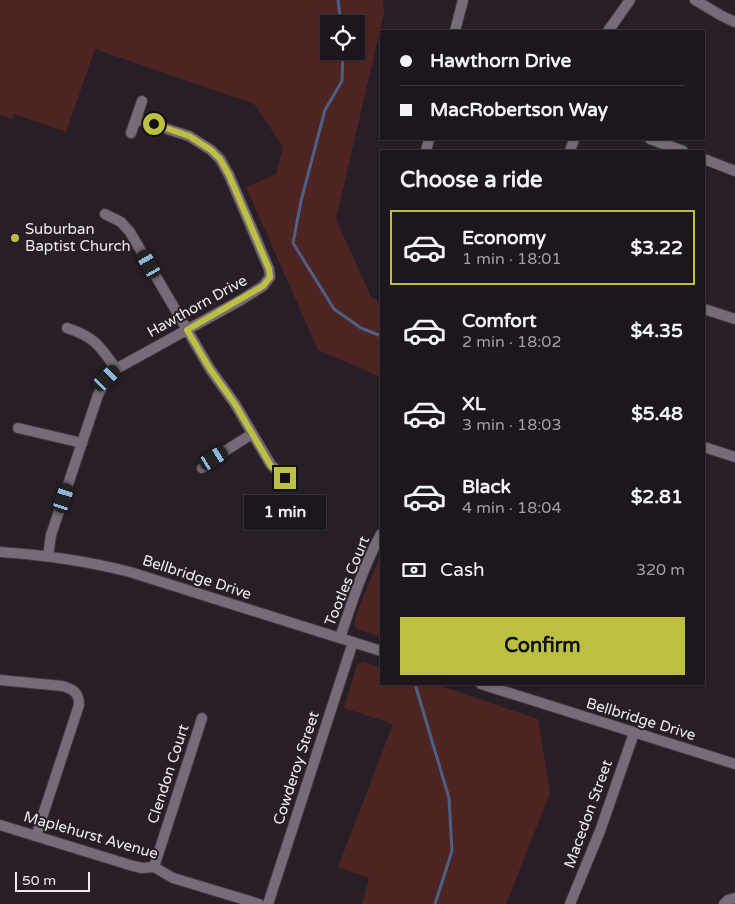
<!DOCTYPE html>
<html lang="en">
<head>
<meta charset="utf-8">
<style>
  :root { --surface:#1d161e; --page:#2a232b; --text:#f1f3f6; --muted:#a09fa4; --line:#3b353c; --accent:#bdbf42 }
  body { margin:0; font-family:"Varela Round",sans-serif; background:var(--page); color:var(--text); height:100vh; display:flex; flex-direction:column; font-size:19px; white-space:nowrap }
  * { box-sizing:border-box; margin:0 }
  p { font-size:16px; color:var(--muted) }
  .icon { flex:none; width:28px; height:28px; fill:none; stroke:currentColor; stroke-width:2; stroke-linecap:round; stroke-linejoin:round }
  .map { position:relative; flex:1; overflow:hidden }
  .sheet { position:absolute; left:380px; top:150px; width:325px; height:535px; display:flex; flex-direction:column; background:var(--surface); border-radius:0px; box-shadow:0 1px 4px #0004,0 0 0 1px var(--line) }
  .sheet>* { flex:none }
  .guide { position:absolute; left:380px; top:30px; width:325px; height:110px; border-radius:0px; box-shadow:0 1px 4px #0004,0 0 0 1px var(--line); display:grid; align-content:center; height:110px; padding:0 20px; background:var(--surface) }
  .controls { position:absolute; left:320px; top:15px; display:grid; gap:10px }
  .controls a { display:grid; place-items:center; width:45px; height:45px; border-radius:0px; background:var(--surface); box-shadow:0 1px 4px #0004,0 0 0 1px var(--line); font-size:25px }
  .scale { position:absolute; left:15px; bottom:12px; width:75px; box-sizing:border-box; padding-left:5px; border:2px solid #efeaf0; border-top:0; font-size:14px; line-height:18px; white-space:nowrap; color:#efeaf0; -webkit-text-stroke:4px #271e28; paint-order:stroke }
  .end { position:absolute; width:22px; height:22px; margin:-11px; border:6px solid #bdbf42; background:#111; box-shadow:0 0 0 2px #111 }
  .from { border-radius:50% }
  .bubble { position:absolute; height:35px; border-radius:0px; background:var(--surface); box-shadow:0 1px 4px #0004,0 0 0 1px var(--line); font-size:16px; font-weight:800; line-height:35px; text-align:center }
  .car { position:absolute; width:15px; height:30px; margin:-15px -8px; border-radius:6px; box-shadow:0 0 4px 1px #0007; background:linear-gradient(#222 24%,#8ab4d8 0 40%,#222 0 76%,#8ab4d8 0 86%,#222 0) }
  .guide b { display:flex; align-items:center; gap:18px; height:48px; font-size:19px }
  .guide b+b { border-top:1px solid var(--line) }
  .guide i { width:12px; height:12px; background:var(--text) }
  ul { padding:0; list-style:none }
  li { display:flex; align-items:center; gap:15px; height:75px; margin:0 10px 8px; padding:0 10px; border:2px solid transparent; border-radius:0px }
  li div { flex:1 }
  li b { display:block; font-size:19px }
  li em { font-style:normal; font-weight:800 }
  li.active { border-color:var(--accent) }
  li>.icon { width:45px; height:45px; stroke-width:1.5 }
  h2 { padding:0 20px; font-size:22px; line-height:60px }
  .pay { display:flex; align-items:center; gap:12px; height:55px; padding:0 20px; font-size:19px }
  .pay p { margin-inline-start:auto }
  .action { display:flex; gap:10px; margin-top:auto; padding:10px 20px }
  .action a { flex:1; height:58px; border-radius:0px; background:var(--accent); color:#111; font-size:20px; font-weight:800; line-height:58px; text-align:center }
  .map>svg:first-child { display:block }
  .green { fill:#4e2423; fill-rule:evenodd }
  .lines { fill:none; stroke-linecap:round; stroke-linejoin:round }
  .stream { stroke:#4c5f84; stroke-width:3 }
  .minor-casing { stroke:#403a41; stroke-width:12 }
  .minor { stroke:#766c77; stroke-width:10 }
  .route { stroke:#bdbf42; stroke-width:6 }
  .poi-dot { fill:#bdbf42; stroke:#271e28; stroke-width:2 }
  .labels { text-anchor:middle; stroke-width:4; stroke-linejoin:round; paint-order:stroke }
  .poi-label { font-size:15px; fill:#efeaf0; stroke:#271e28; text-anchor:start }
  .street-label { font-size:15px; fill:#efeaf0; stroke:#271e28 }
</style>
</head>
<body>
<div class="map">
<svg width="735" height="904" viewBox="0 0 735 904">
  <rect width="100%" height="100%" fill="#271e28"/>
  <g class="green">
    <path d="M0,0H383L384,13L336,219L371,297L381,302V377L318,350L246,187L276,174L283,147L254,104L95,49L66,132L14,114L12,119L0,115ZM329,24H356V51H329Z"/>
    <path d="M381,555V637L357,629L354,623L361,602Z"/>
    <path d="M363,662L381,668V684H435L538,719L550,793L506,904H362L369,878L338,867L393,724L344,708L357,665Z"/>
  </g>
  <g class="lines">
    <g class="stream">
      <path d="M338,0L341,24"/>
      <path d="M343,51L342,81L325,110L301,201L293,243L334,309L361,328L381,336"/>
      <path d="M415,684L449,798L452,851L435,904"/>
    </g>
    <defs>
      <g id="minor">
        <path d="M695,0L722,16L735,22"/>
        <path d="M455,31L463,0"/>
        <path d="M608,31L630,0"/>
        <path d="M131,133L142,101"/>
        <path d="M650,139L683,151"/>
        <path d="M426,151L429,139"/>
        <path d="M570,151L574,139"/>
        <path d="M704,159L735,171"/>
        <path d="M105,214L121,222L130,232L210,369L235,404L271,465L285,478"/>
        <path d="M704,309L735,319"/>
        <path d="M67,328C95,337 100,346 116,369"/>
        <path d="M18,428L82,443"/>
        <path d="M704,447L735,457"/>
        <path d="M202,468L214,458L252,434"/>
        <path d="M0,552C44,555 87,561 130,572L381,651"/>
        <path d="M48,556L51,535L98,395L107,378L116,369L241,300L263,286L270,277L269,269L229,175L220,159L211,150L189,136L136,119"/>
        <path d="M340,638C352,602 363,567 381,534"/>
        <path d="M0,680L62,686C73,689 79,692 79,705L36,836"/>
        <path d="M481,684L735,764"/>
        <path d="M0,825L133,866L142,868L154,867L173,878L259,904"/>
        <path d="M154,867L202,718"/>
        <path d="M268,904L353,642"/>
        <path d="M570,904L600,831L634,733"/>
        <path d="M724,904L728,900L735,898"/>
      </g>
    </defs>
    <use href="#minor" class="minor-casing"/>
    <use href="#minor" class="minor"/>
  </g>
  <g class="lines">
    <path class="route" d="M154,124L189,136L211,150L220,159L229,175L269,269L270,277L263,286L187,330L210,369L235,404L271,466L285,478"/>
  </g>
  <circle class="poi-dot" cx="15" cy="238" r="5"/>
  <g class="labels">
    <g class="poi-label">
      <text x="25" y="234">Suburban<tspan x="25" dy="17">Baptist Church</tspan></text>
    </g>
    <g class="street-label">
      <text transform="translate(197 306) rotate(-29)" y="5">Hawthorn Drive</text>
      <text transform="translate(197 577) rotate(18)" y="5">Bellbridge Drive</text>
      <text transform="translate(347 581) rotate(-68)" y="5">Tootles Court</text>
      <text transform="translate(641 719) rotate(17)" y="5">Bellbridge Drive</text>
      <text transform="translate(296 768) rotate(-72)" y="5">Cowderoy Street</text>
      <text transform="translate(168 774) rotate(-72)" y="5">Clendon Court</text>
      <text transform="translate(588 814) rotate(-70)" y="5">Macedon Street</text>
      <text transform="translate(91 835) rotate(16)" y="5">Maplehurst Avenue</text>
    </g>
  </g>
</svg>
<div class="controls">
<a><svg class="icon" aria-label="locate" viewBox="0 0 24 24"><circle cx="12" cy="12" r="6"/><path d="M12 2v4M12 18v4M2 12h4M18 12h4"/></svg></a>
</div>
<div class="scale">50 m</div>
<i class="end from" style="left:154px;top:124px"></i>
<i class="end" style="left:285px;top:478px"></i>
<div class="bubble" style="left:244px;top:495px;width:82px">1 min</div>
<i class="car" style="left:149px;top:264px;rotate:330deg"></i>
<i class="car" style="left:107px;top:378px;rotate:46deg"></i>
<i class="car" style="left:214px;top:458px;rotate:58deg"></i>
<i class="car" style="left:64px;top:498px;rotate:18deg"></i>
<div class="guide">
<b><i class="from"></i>Hawthorn Drive</b>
<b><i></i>MacRobertson Way</b>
</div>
<section class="sheet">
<h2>Choose a ride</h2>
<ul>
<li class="active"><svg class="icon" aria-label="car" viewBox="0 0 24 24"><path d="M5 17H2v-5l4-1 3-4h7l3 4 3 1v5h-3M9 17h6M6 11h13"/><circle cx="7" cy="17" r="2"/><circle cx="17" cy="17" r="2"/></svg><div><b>Economy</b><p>1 min · 18:01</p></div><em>$3.22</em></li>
<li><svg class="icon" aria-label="car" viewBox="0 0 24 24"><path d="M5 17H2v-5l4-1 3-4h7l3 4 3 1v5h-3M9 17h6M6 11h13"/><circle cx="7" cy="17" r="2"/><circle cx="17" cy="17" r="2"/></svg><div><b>Comfort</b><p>2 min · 18:02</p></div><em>$4.35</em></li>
<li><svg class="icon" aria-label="car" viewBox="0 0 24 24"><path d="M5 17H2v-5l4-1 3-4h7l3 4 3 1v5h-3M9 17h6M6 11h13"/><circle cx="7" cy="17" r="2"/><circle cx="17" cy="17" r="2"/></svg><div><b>XL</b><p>3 min · 18:03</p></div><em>$5.48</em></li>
<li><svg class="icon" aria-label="car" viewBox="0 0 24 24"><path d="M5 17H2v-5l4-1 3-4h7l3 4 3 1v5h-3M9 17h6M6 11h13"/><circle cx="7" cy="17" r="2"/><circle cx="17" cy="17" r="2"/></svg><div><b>Black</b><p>4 min · 18:04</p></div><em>$2.81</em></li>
</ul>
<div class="pay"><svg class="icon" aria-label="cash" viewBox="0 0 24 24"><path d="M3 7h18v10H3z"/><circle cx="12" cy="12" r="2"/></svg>Cash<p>320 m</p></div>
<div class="action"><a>Confirm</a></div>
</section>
</div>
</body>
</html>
